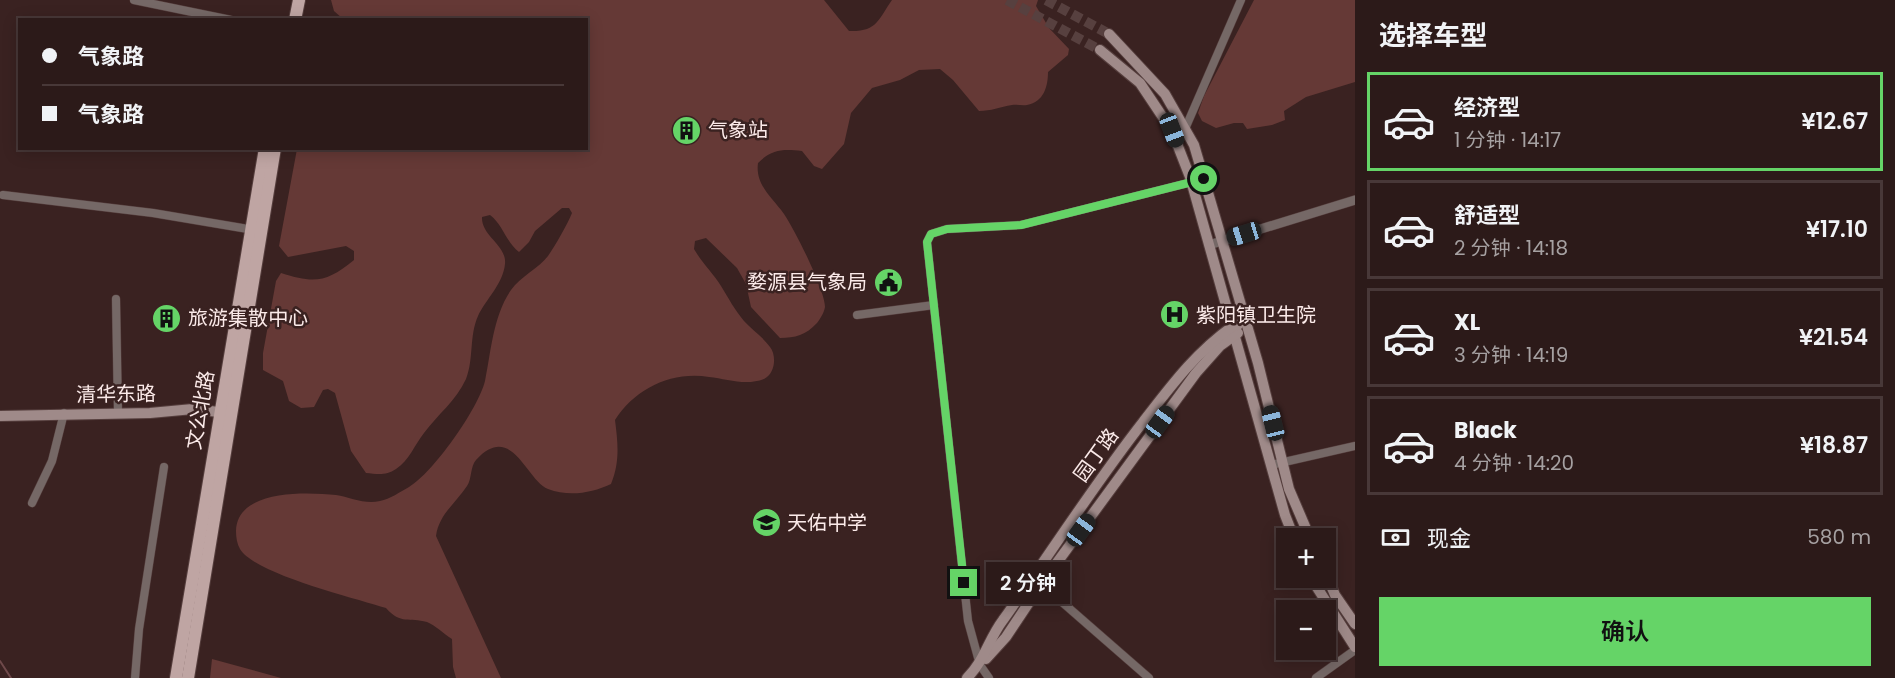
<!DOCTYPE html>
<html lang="zh">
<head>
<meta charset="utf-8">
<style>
  :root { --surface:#2c1a19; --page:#342322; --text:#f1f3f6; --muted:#a6a1a2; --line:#483838; --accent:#65d467 }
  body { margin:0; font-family:Poppins,"Noto Sans SC",sans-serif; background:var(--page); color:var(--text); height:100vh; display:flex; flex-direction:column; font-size:22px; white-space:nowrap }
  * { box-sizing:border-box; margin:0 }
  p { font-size:20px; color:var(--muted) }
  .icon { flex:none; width:33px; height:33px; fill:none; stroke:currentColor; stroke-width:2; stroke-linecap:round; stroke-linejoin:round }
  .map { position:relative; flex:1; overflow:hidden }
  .sheet { display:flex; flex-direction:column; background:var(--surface); width:540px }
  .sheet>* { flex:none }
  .hud { position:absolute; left:18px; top:18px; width:570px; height:132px; border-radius:0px; box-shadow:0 3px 15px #0003,0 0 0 2px var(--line); display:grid; align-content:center; height:132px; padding:0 24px; background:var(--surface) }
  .controls { position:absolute; left:1276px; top:528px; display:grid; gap:12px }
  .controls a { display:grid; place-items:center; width:60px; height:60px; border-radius:0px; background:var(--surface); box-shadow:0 3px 15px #0003,0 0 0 2px var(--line); font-size:30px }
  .end { position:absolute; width:27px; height:27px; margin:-14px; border:8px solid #65d467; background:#111; box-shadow:0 0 0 3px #111 }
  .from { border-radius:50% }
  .bubble { position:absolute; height:42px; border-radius:0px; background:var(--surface); box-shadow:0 3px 15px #0003,0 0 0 2px var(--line); font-size:20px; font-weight:600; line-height:42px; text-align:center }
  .car { position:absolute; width:18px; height:36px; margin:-18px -9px; border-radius:8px; box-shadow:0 0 4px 2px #0007; background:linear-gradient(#222 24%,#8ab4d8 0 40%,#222 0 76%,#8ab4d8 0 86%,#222 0) }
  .hud b { display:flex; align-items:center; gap:21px; height:57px; font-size:22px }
  .hud b+b { border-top:2px solid var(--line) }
  .hud i { width:15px; height:15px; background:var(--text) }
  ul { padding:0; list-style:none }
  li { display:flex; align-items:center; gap:18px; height:99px; margin:0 12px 9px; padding:0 12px; border:3px solid var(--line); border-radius:0px }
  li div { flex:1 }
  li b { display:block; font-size:22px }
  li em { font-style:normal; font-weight:600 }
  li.selected { border-color:var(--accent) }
  li>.icon { width:54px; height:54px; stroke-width:1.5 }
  h2 { padding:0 24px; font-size:27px; line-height:72px }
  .pay { display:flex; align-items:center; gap:15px; height:66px; padding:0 24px; font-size:22px }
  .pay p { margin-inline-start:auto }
  .cta { display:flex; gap:12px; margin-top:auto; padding:12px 24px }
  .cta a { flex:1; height:69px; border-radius:0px; background:var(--accent); color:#111; font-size:24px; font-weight:600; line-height:69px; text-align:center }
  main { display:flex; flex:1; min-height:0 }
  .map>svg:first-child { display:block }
  .green { fill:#653936 }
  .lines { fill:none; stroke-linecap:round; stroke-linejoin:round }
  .stream { stroke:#6f494a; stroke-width:2 }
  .secondary-tunnel { stroke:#57403f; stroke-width:10; stroke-dasharray:10 5; stroke-linecap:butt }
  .minor-casing { stroke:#553e3d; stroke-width:9 }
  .tertiary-casing { stroke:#553e3d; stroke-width:10 }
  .secondary-casing { stroke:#553e3d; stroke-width:12 }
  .primary-casing { stroke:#553e3d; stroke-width:14 }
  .minor { stroke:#756866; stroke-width:8 }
  .tertiary { stroke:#756866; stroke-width:9 }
  .secondary { stroke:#9f8a89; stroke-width:10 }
  .primary { stroke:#bfa5a3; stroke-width:12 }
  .route { stroke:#65d467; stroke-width:8 }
  .labels { text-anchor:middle; stroke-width:5; stroke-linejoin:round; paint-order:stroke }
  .poi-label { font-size:20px; fill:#fbeae9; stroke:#3a2221; text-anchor:start }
  .street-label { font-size:20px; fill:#fbeae9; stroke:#3a2221 }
</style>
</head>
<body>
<main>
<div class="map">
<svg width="1355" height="678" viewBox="0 0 1355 678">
  <rect width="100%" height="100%" fill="#3a2221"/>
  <g class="green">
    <path d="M331,0H824L849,31C877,32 878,20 892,0H1038L1036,6L1049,28L1069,49L1068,55L1048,72C1048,86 1044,102 1027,105C1022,106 1017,104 1012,105C1000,107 991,111 979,111L953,80L940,69L919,70L900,80L872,88L851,113L844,144L822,169L814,166L802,151C783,149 772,149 758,163C755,185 772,197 784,214C795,230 825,290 825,307C824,313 820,319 817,323C806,335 795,338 780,338L751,307L746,284L737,268L706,238L695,241L694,249C702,263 713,273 721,286C729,299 734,309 744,321C752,330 763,337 770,347C777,356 775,374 764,379C746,386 727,379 709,377C671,371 635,389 615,420C618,444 620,462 611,484C592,493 569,497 548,489C526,480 512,421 476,460C470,467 472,479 467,486C456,503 439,514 436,536L501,678H456L453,667L452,639C444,634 435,625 427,622C409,617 401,625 386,608C355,598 255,574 240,549C237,544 236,537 236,531C237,489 306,492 336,495C350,497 365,505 380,501C390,499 400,492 409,487C433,473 478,409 485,381C491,352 493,316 511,290C520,277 540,267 548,256C555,246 567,225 572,213L569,208H562L535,231L529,242L519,252C506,242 503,225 490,215L482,217C481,236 507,245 505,264C503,284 486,299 478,316C469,336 474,359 466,379C456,401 438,414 424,433C415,444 409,461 396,469C386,476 377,474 366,473L351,451L335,393L328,389L323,390L314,407L301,408L289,401L283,381L263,370V353L276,281L281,273C315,284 327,282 354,260V251L346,246L288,257L279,246L297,149L586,148V20L343,19L334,11Z"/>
    <path d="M1254,0H1355V82L1306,97L1284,111L1285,120L1272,125L1247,129L1243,123H1234L1216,128L1202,121L1198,113L1204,96Z"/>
    <path d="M212,659L281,678H210Z"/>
  </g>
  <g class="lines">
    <path class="stream" d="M0,661L11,678"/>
    <g class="secondary-tunnel">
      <path d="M1007,0L1100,50"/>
      <path d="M1046,0L1109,34"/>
    </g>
    <defs>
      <g id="minor">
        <path d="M134,0L231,20"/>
        <path d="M1185,129L1241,0"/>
        <path d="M3,195L153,213L254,230"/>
        <path d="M116,299L118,413"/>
        <path d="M857,315L934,305"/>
        <path d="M1271,465L1355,446"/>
        <path d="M32,503L52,461L64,413"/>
        <path d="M1039,582L1149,678"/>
        <path d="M135,678L139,629L164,467"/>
        <path d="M989,678L980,665L968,621L927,242L931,234L947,229L1021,225L1204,179"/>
        <path d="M1316,678L1355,650"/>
      </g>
      <path id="tertiary" d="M1209,245L1355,200"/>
      <g id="secondary">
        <path d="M1109,34L1165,94L1194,145L1258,363L1289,489L1310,538"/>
        <path d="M1100,50L1140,83L1172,131L1190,177L1285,515L1294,538"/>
        <path d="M0,416L150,413L193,409L227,413"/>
        <path d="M1326,574L1335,595L1355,624"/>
        <path d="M1311,578L1355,647"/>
        <path d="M986,659L1006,637L1042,583L1196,373L1220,346L1238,333"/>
        <path d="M967,678C985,660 988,640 1003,620C1050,554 1093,486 1143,422C1171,386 1195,353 1233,326L1238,325"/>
      </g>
      <g id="primary">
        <path d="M295,20L299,0"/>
        <path d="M176,678L265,148"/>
        <path d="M188,678L275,148"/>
      </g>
    </defs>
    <use href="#minor" class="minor-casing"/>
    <use href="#tertiary" class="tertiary-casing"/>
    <use href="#secondary" class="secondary-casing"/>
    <use href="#primary" class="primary-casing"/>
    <use href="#minor" class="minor"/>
    <use href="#tertiary" class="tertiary"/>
    <use href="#secondary" class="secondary"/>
    <use href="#primary" class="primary"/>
  </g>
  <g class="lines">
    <path class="route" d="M964,583L927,242L931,234L947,229L1021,225L1204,179"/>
  </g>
  <defs>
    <symbol id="building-disc" viewBox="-11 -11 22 22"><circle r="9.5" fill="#65d467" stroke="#3a2221"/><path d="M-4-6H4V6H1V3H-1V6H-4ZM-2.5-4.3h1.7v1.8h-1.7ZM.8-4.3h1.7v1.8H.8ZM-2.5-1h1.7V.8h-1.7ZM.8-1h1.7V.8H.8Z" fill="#111"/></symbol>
    <symbol id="civic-disc" viewBox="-11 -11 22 22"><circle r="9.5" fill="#65d467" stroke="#3a2221"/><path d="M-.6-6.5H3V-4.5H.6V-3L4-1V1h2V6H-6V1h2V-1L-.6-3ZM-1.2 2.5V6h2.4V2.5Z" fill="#111"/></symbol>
    <symbol id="hospital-disc" viewBox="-11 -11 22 22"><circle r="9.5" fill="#65d467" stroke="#3a2221"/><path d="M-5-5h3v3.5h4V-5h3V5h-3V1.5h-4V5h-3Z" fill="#111"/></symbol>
    <symbol id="school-disc" viewBox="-11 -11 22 22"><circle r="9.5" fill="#65d467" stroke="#3a2221"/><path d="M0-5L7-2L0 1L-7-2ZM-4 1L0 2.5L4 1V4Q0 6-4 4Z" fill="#111"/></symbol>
  </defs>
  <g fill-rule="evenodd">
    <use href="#building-disc" x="670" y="114" width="33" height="33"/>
    <use href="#civic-disc" x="872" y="266" width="33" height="33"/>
    <use href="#hospital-disc" x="1158" y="298" width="33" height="33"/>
    <use href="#building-disc" x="150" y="302" width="33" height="33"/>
    <use href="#school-disc" x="750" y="506" width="33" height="33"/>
  </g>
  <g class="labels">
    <g class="poi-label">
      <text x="708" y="137">气象站</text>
      <text x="867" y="289" text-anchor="end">婺源县气象局</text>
      <text x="1196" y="322">紫阳镇卫生院</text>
      <text x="188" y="325">旅游集散中心</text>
      <text x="787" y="530">天佑中学</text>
    </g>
    <g class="street-label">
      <text transform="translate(116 394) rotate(-1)" y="7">清华东路</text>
      <text transform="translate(200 410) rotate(-80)" y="7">文公北路</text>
      <text transform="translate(1096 455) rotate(-54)" y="7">园丁路</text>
    </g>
  </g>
</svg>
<div class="controls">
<a>+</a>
<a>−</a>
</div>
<i class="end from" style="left:1204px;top:179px"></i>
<i class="end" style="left:964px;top:583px"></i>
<div class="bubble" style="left:986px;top:562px;width:84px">2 分钟</div>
<i class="car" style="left:1172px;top:130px;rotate:159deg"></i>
<i class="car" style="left:1244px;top:234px;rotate:253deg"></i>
<i class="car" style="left:1160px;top:422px;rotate:36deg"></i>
<i class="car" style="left:1273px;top:423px;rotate:346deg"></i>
<i class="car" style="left:1081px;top:530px;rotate:36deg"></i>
<div class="hud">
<b><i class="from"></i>气象路</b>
<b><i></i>气象路</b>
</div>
</div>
<section class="sheet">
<h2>选择车型</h2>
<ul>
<li class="selected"><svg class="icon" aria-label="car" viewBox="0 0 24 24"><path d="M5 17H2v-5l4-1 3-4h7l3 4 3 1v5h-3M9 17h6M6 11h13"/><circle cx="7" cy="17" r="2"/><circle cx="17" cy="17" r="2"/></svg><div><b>经济型</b><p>1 分钟 · 14:17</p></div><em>¥12.67</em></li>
<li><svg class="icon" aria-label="car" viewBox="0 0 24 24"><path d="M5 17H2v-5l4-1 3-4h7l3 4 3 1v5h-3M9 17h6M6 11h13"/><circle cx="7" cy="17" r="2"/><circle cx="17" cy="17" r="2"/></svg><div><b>舒适型</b><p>2 分钟 · 14:18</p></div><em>¥17.10</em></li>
<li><svg class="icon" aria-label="car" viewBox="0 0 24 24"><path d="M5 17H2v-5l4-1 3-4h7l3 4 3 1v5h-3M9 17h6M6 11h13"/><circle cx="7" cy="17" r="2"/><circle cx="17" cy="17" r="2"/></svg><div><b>XL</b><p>3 分钟 · 14:19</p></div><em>¥21.54</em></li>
<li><svg class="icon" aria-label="car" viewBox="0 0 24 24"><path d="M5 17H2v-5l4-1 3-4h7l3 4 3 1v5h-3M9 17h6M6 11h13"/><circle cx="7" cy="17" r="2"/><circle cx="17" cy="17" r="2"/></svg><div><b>Black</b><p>4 分钟 · 14:20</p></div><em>¥18.87</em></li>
</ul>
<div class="pay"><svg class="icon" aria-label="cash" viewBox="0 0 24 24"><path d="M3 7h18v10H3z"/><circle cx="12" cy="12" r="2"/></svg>现金<p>580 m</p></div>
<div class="cta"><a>确认</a></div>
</section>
</main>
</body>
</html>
